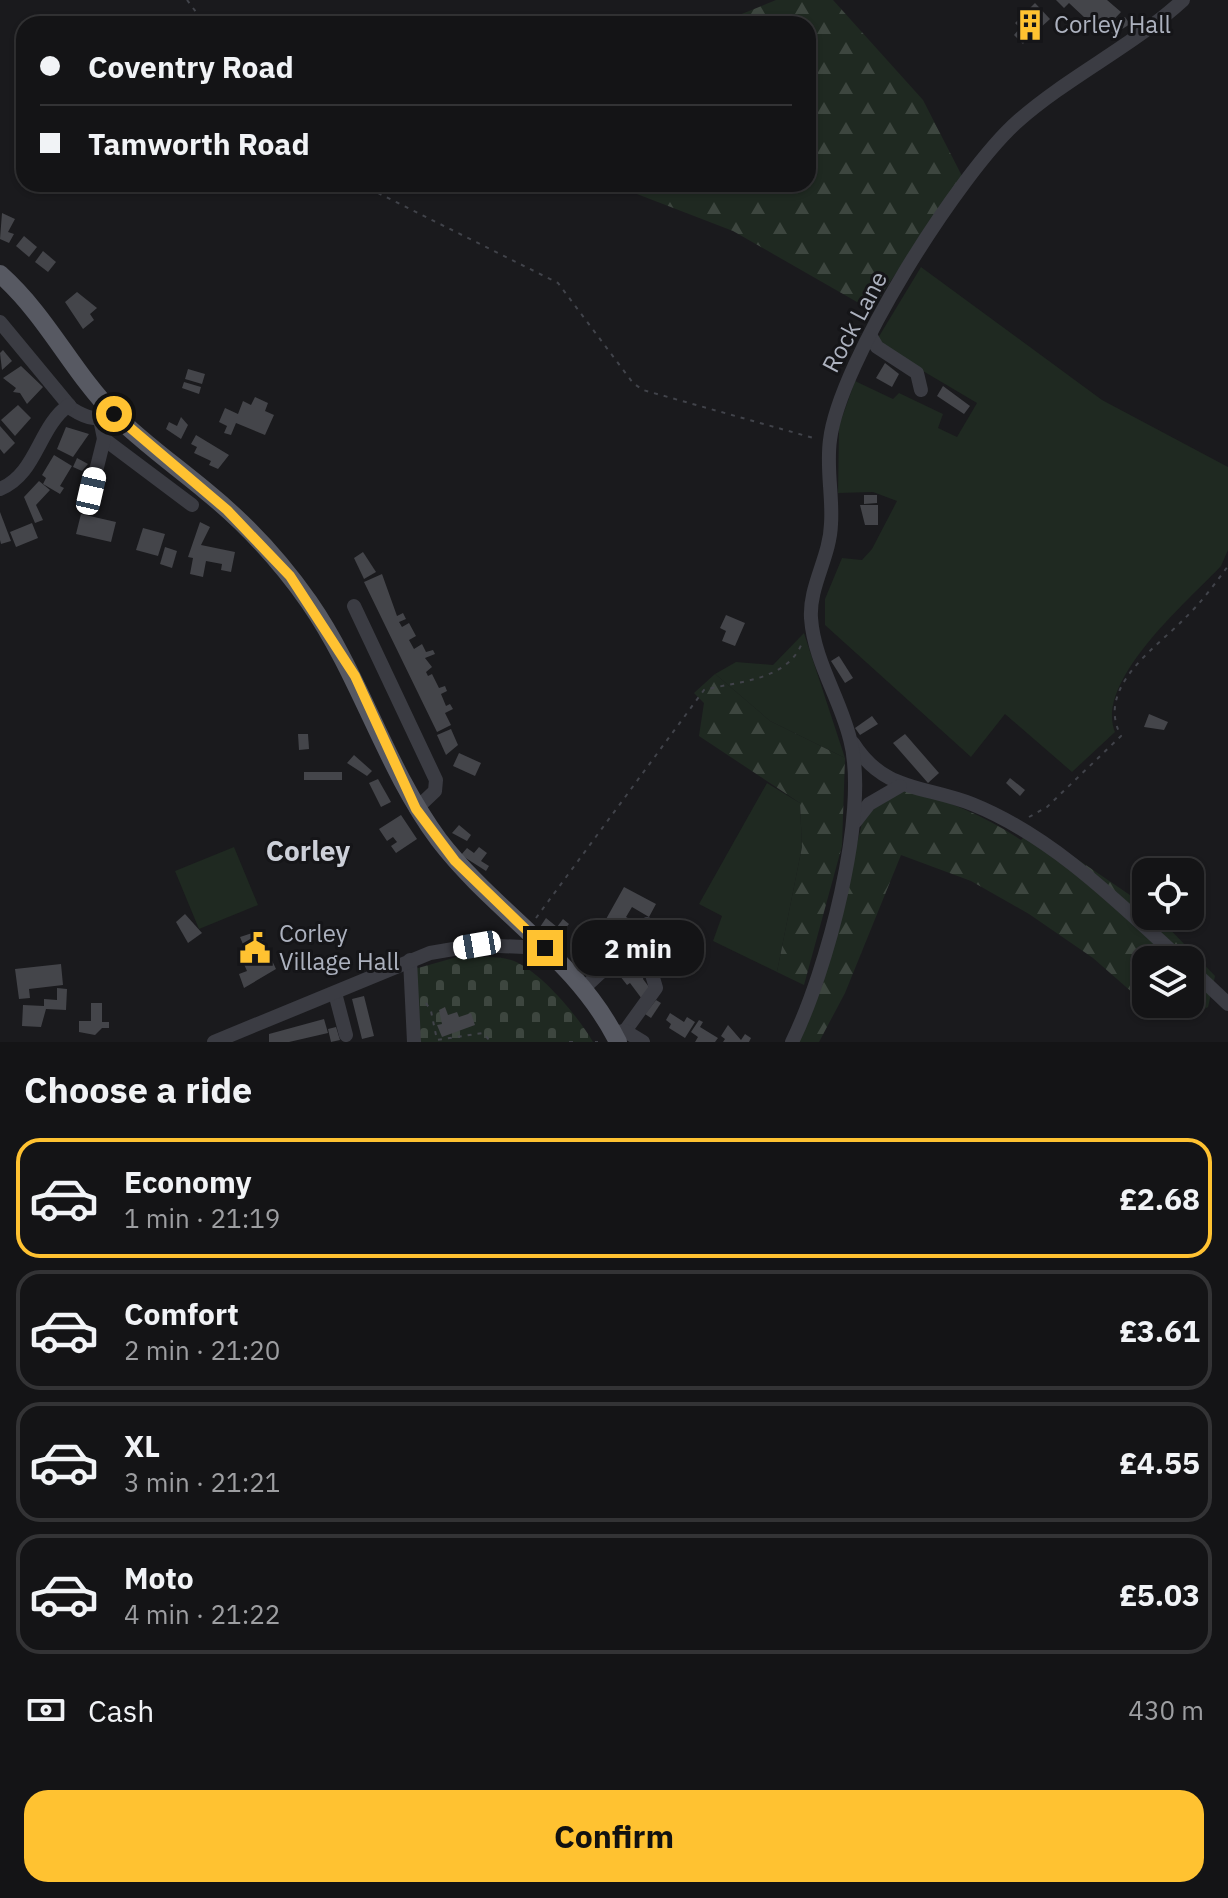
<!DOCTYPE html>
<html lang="en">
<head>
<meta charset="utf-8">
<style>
  :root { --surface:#141416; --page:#212123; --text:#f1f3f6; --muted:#9d9ea1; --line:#333335; --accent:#ffc231 }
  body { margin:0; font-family:"IBM Plex Sans",sans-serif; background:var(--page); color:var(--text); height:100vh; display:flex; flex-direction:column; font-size:30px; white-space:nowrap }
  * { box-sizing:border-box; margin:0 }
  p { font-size:26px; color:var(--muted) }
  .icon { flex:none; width:44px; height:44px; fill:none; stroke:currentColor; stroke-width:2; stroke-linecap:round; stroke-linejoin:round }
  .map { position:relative; height:1042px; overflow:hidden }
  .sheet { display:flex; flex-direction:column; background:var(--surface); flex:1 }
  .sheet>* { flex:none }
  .guide { position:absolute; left:16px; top:16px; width:800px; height:176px; border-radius:24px; box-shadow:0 2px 6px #0004,0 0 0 2px var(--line); display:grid; align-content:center; height:176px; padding:0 24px; background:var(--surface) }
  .fabs { position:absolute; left:1132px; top:858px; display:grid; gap:16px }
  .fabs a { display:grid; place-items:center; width:72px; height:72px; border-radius:16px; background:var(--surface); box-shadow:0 2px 6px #0004,0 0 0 2px var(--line); font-size:40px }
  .end { position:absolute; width:36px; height:36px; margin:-18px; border:10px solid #ffc231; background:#111; box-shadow:0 0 0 4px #111 }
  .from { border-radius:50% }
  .bubble { position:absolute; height:56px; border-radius:24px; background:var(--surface); box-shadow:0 2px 6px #0004,0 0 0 2px var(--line); font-size:26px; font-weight:800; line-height:56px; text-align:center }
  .car { position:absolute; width:24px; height:48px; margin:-24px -12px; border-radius:10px; box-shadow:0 0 6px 2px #0007; background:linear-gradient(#fff 24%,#345 0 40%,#fff 0 76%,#345 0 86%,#fff 0) }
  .guide b { display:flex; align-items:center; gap:28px; height:76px; font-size:30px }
  .guide b+b { border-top:2px solid var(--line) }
  .guide i { width:20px; height:20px; background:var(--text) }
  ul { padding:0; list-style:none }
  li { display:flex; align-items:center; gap:24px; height:120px; margin:0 16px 12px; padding:0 8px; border:4px solid var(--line); border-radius:24px }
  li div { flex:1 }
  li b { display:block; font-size:30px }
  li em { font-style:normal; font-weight:800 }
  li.active { border-color:var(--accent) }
  li>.icon { width:72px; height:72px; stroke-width:1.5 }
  h2 { padding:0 24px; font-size:36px; line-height:96px }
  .pay { display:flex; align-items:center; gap:20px; height:88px; padding:0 24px; font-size:30px }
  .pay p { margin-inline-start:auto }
  .button { display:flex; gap:16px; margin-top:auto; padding:16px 24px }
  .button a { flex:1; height:92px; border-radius:24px; background:var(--accent); color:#111; font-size:32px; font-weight:800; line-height:92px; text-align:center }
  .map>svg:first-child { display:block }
  .green { fill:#1f2921 }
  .forest { fill:url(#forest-firs); fill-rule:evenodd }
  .cemetery { fill:url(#cemetery-stones) }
  .building { fill:#44454a }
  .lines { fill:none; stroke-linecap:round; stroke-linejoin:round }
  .path { stroke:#41434a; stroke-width:2; stroke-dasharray:4 6; stroke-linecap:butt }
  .minor { stroke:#3b3c43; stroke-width:14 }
  .major { stroke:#575962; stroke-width:18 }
  .route { stroke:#ffc231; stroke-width:10 }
  .labels { text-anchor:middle; stroke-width:6; stroke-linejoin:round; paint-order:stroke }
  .poi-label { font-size:24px; fill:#acb1be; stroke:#151518; text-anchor:start }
  .street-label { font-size:24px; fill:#acb1be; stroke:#151518 }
  .quarter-label { font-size:28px; font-weight:bold; fill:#cdd0d9; stroke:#151518 }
</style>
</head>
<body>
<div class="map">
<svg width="1228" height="1042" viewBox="0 0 1228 1042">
  <defs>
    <pattern id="forest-firs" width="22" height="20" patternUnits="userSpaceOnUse" patternTransform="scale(2)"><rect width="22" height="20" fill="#1f2921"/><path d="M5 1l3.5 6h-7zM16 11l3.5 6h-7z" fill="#3d463f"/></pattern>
    <pattern id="cemetery-stones" width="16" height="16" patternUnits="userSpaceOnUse" patternTransform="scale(2)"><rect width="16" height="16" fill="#1f2921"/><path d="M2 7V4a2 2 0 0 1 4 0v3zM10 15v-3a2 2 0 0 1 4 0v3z" fill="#3d463f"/></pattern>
  </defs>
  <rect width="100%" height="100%" fill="#1a1a1d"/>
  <g class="green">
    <path d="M921,267L1102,400L1228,467V550L1221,566C1189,600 1094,681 1115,732L1072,772L1005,714L971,757L825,625V599L842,558L862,560L872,549L897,501L873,492L838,493L839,426L855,381L893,399L899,393L943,414L938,428L957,437L977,403L879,345L878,338Z"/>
    <path d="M804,633L845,758L770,721L715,674L736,662L773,665Z"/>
    <path d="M767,783L800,803L802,847L777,972L713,941L722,916L699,904Z"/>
    <path d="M234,847L258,905L199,929L175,871Z"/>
  </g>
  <g class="forest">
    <path d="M776,0H833L923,100L962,176L871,310L733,231L611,184H808V24H717Z"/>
    <path d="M715,674L770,721L845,758L842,846L804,985L777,972L802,847L800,803L699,736L704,703L694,693Z"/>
    <path d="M905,789C947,800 985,816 1021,840L1033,829L1146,906V916H1157L1215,976L1208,1007L1186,1018L1150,1008L1093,958L1029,914L971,881L901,855L845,993L819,1042H798L812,1013L830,954L863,819L879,804ZM1146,960H1190V1004H1146Z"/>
  </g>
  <path class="cemetery" d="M457,957C474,958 499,955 514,961C542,973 578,1016 593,1042H415L404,972Z"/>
  <g class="building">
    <path d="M1056,0H1107L1121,12L1101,33L1069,3L1064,8Z"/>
    <path d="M1035,3L1050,19L1038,30L1035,27L1023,44L1014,35L1020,28L1015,23Z"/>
    <path d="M1125,17L1130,24L1113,35L1109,28Z"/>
    <path d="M2,213L15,219L8,232L14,234L9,243L0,239Z"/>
    <path d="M24,236L37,247L29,257L16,246Z"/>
    <path d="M43,251L56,262L48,272L35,262Z"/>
    <path d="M77,292L97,308L90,314L94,320L83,329L65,302Z"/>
    <path d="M3,350L12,361L2,370L0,353Z"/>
    <path d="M885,363L899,374L892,387L876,378Z"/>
    <path d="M21,366L43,387L27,404L20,393L13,392L16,388L3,378Z"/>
    <path d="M188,369L205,374L202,384L185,379Z"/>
    <path d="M184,382L201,387L199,394L182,388Z"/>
    <path d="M943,386L970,406L964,414L937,396Z"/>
    <path d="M255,397L268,403L265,411L274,415L265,435L236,423L231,435L224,433L227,426L219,422L225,408L238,414L243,401L251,405Z"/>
    <path d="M18,405L31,418L15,436L1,420Z"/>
    <path d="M181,417L188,425L181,439L166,429L169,422L177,426Z"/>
    <path d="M0,426L15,443L4,454L0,449Z"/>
    <path d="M66,427L89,434L73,457L57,449Z"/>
    <path d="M196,435L229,455L218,469L209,465L211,461L194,453L197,447L191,444Z"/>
    <path d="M54,455L72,466L60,486L64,488L60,494L43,484L46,478L42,475Z"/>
    <path d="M77,458L88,464L82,471L73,467Z"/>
    <path d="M39,481L50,490L36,505L43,520L35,523L24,497Z"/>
    <path d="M864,495H877V503L864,504Z"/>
    <path d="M860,505H878V525H865Z"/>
    <path d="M0,512L11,541L1,544L0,540Z"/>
    <path d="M81,514L116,522L111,542L76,534Z"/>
    <path d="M200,522L210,527L201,545L235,552L231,572L221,570L222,564L206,561L203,577L190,574L193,558L188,557Z"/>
    <path d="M32,523L38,538L16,547L10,532Z"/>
    <path d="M143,528L165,534L158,556L136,550Z"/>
    <path d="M165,547L177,551L172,568L160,564Z"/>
    <path d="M363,552L376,572L364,579L354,558Z"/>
    <path d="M382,574L397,616L403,613L406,619L399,622L402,627L409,623L416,636L409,640L414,649L422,644L426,652L433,650L435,654L425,658L432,667L426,672L428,676L432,674L439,688L445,686L447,691L441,694L446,706L450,704L453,709L445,713L451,725L437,732L364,582Z"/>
    <path d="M726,615L745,623L735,646L722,641L726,631L720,628Z"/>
    <path d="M839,656L853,678L845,683L831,661Z"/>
    <path d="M1149,714L1168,722L1164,730L1144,727Z"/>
    <path d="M872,716L878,724L860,735L855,728Z"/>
    <path d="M451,729L458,745L446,755L437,735Z"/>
    <path d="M298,734H308L309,749L299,750Z"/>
    <path d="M905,734L939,773L928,783L893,743Z"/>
    <path d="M459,753L481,763L475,776L453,766Z"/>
    <path d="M354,755L372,771L367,776L347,763Z"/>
    <rect x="304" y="772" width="38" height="8"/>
    <path d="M1010,778L1025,790L1020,796L1006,783Z"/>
    <path d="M378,779L391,802L381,807L369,783Z"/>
    <path d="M401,815L417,839L396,853L391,846L397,842L393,837L387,841L379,829Z"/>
    <path d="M459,825L471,835L467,841L452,833Z"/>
    <path d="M479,847L487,853L481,861L489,866L486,871L461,855L467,848L474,853Z"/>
    <path d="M624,887L656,904L649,917L632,907L626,917L642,926L621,958L611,951L608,956L591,946Z"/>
    <path d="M185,914L202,933L188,943L176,922Z"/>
    <path d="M546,918L557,927L563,919L569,924L556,940L540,927Z"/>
    <path d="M593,926L598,930L579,955L574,951Z"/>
    <path d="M258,931L276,969L244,988L239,974L247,971L243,962L249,959L240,937Z"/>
    <path d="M639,963L645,971L643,979L652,991L642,999L630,983L627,985L620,976Z"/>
    <path d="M61,964L63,985L29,989L30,998L19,999L15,969Z"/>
    <path d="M57,988L67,989L66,1010L46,1009L41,1027L22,1026L23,1005L44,1006V999L57,1000Z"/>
    <path d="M364,996L374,1036L362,1039L352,999Z"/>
    <path d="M656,1000L661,1003L651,1018L645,1014Z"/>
    <path d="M91,1003H102V1022H109V1028H102L95,1035L79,1032V1021H91Z"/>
    <path d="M445,1007L448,1015L457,1012L459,1017L471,1013L475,1025L442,1037L437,1025L442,1024L439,1010Z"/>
    <path d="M670,1013L684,1022L687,1017L695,1022L685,1038L669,1028L671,1024L666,1020Z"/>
    <path d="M324,1019L328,1033L289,1042H269V1034Z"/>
    <path d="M699,1020L703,1022L700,1027L718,1038L715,1042H695L698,1037L691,1032Z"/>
    <path d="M728,1025L741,1040L745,1034L751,1038L749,1042H723L725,1039L721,1036Z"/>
    <path d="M336,1027L340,1040L331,1042L328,1029Z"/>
  </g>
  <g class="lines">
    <g class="path">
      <path d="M187,0L205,24"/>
      <path d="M360,184L558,283L633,383L643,390L817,439"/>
      <path d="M1029,817L1047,807L1121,736C1095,687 1156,648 1184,619C1200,604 1215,584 1228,566"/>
      <path d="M536,918L704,690C738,681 787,681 802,643"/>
      <path d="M426,1003L431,1011L437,1040L483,1033L491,1042"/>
      <path d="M569,1042H577"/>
      <path d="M595,1042H598"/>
    </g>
    <g class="minor">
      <path d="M0,322L72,409C86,418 99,422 114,414"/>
      <path d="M870,335L877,347L917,373L921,390"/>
      <path d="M100,419L104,439L192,505"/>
      <path d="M0,489C37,474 38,427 69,405"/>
      <path d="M91,491L104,439"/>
      <path d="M354,606L436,780L435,791L416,809"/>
      <path d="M853,743C884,792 923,785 972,804C1052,836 1119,903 1181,960"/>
      <path d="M855,822L869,804L900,786"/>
      <path d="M410,960L414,1042"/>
      <path d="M1190,968L1228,1004"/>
      <path d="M584,988L600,973L627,958L647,924"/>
      <path d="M335,993L346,1035"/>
      <path d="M625,1031L656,988L651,971"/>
      <path d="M618,1032L625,1031L643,1042"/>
      <path d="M214,1042L430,953L477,945L545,948"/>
      <path d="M792,1042C826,973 870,813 850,739C840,698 814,661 811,618C809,586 830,557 831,524C833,497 826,468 830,440C839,363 959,173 1018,121C1069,76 1133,46 1183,0"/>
    </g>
    <path class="major" d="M0,274C48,317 71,370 114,414C143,443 176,466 207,492C245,523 281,562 309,602C361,677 385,767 439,840C494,912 577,959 618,1042"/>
  </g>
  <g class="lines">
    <path class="route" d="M114,414L227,510L290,576L355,676L416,809L455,861L545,948"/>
  </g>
  <defs>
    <symbol id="building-bare" viewBox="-9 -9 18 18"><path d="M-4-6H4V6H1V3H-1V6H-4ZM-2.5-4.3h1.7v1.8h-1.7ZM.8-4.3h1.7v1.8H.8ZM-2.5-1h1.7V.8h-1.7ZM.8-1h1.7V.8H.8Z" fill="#ffc231" stroke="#151518" stroke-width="2.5" paint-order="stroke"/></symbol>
    <symbol id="civic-bare" viewBox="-9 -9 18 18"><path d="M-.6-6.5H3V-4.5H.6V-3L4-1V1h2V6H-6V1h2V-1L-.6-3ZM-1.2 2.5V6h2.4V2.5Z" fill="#ffc231" stroke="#151518" stroke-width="2.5" paint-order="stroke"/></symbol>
  </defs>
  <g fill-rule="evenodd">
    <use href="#building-bare" x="1008" y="3" width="44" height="44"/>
    <use href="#civic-bare" x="233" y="926" width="44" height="44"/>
  </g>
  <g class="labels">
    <g class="poi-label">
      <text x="1054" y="33">Corley Hall</text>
      <text x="279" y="942">Corley<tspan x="279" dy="28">Village Hall</tspan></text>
    </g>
    <g class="street-label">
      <text transform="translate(855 322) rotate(-62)" y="8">Rock Lane</text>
    </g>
    <g class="quarter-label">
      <text x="308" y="861">Corley</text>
    </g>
  </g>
</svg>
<div class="fabs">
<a><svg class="icon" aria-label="locate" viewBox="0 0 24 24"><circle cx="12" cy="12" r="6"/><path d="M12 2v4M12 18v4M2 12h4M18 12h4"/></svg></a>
<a><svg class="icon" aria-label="layers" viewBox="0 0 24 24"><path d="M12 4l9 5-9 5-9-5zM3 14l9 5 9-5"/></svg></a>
</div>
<i class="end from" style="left:114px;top:414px"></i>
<i class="end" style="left:545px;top:948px"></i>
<div class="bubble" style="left:572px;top:920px;width:132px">2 min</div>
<i class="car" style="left:91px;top:491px;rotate:13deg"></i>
<i class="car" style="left:477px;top:945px;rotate:260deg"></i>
<div class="guide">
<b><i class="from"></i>Coventry Road</b>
<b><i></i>Tamworth Road</b>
</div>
</div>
<section class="sheet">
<h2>Choose a ride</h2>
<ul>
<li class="active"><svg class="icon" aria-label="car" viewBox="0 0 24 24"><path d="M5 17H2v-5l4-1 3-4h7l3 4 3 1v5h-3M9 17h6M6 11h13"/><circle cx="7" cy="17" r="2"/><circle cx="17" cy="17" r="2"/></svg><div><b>Economy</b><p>1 min · 21:19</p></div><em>£2.68</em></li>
<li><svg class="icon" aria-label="car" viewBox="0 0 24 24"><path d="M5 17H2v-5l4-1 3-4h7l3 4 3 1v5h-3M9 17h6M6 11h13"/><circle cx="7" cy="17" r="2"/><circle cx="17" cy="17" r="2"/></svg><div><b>Comfort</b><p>2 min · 21:20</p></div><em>£3.61</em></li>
<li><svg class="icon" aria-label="car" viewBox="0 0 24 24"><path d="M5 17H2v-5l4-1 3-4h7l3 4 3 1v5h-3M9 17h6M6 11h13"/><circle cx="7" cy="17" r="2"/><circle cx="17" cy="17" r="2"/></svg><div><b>XL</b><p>3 min · 21:21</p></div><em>£4.55</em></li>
<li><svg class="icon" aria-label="car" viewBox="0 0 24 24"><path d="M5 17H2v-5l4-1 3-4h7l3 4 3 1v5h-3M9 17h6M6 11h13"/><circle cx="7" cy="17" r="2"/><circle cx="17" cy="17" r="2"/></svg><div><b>Moto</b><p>4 min · 21:22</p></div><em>£5.03</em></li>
</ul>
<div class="pay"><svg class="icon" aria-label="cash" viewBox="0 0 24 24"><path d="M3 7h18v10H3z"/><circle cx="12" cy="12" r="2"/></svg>Cash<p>430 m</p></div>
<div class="button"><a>Confirm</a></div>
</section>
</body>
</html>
